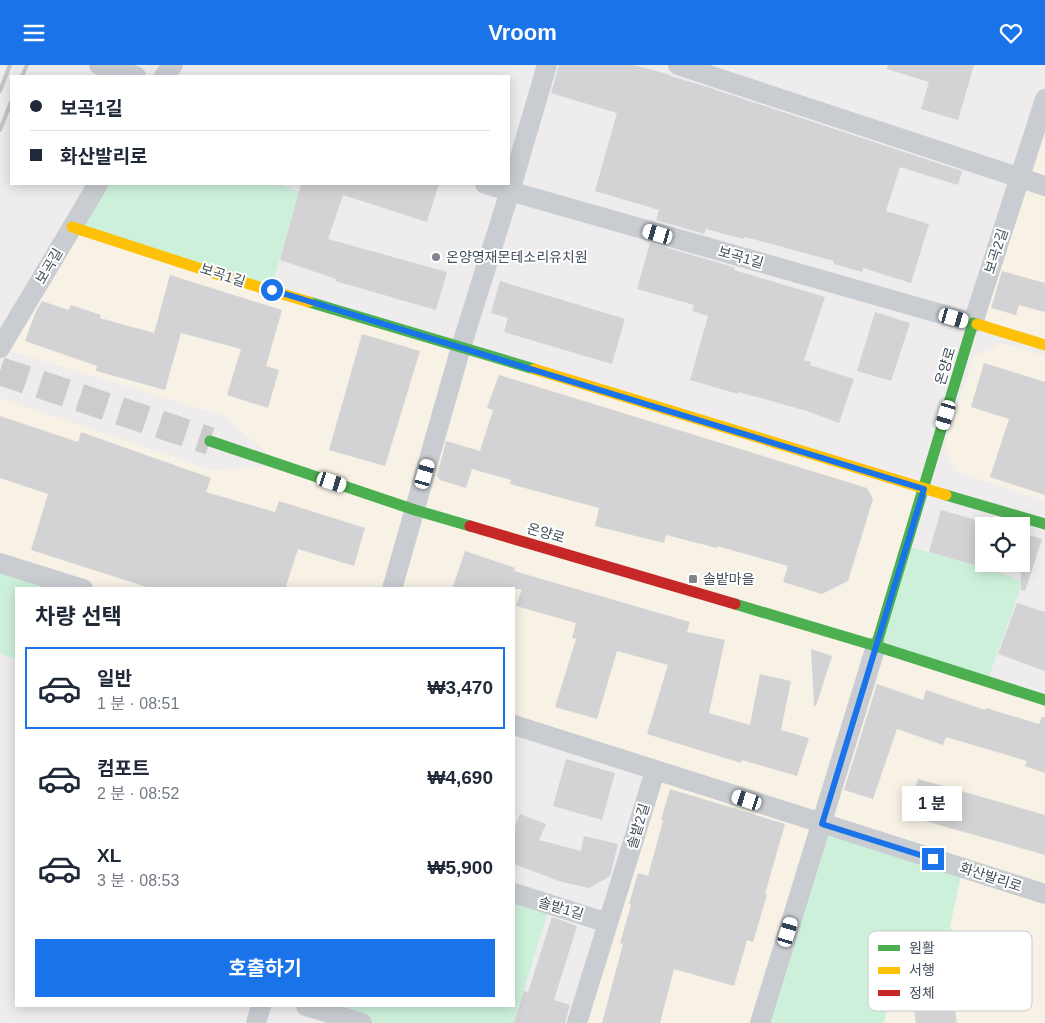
<!DOCTYPE html>
<html lang="ko">
<head>
<meta charset="utf-8">
<style>
  :root { --surface:#fff; --page:#f6f6f7; --text:#1f2937; --muted:#747a83; --line:#e0e1e3; --accent:#1a73e8 }
  body { margin:0; font-family:Helvetica,"Noto Sans KR",sans-serif; background:var(--page); color:var(--text); height:100vh; display:flex; flex-direction:column; font-size:19px; white-space:nowrap }
  * { box-sizing:border-box; margin:0 }
  p { font-size:16px; color:var(--muted) }
  .icon { flex:none; width:28px; height:28px; fill:none; stroke:currentColor; stroke-width:2; stroke-linecap:round; stroke-linejoin:round }
  .map { position:relative; flex:1; overflow:hidden }
  .details { position:absolute; left:15px; top:522px; width:500px; height:420px; display:flex; flex-direction:column; background:var(--surface); border-radius:0px; box-shadow:0 2px 12px #0003 }
  .details>* { flex:none }
  .guide { position:absolute; left:10px; top:10px; width:500px; height:110px; border-radius:0px; box-shadow:0 2px 12px #0003; display:grid; align-content:center; height:110px; padding:0 20px; background:var(--surface) }
  .controls { position:absolute; left:975px; top:452px; display:grid; gap:10px }
  .controls a { display:grid; place-items:center; width:55px; height:55px; border-radius:0px; background:var(--surface); box-shadow:0 2px 12px #0003; font-size:25px }
  .end { position:absolute; width:22px; height:22px; margin:-11px; border:6px solid #1a73e8; background:#fff; box-shadow:0 0 0 2px #fff }
  .from { border-radius:50% }
  .bubble { position:absolute; height:35px; border-radius:0px; background:var(--surface); box-shadow:0 2px 12px #0003; font-size:16px; font-weight:700; line-height:35px; text-align:center }
  .car { position:absolute; width:15px; height:30px; margin:-15px -8px; border-radius:6px; box-shadow:0 0 4px 1px #0007; background:linear-gradient(#fff 24%,#345 0 40%,#fff 0 76%,#345 0 86%,#fff 0) }
  .guide b { display:flex; align-items:center; gap:18px; height:48px; font-size:19px }
  .guide b+b { border-top:1px solid var(--line) }
  .guide i { width:12px; height:12px; background:var(--text) }
  ul { padding:0; list-style:none }
  li { display:flex; align-items:center; gap:15px; height:82px; margin:0 10px 8px; padding:0 10px; border:2px solid transparent; border-radius:0px }
  li div { flex:1 }
  li b { display:block; font-size:19px }
  li em { font-style:normal; font-weight:700 }
  li.active { border-color:var(--accent) }
  li>.icon { width:45px; height:45px; stroke-width:1.5 }
  h2 { padding:0 20px; font-size:22px; line-height:60px }
  .cta { display:flex; gap:10px; margin-top:auto; padding:10px 20px }
  .cta a { flex:1; height:58px; border-radius:0px; background:var(--accent); color:#fff; font-size:20px; font-weight:700; line-height:58px; text-align:center }
  header { display:flex; justify-content:space-between; align-items:center; height:65px; padding:0 20px; background:var(--accent); color:#fff; font-size:22px; font-weight:700 }
  .map>svg:first-child { display:block }
  .commercial { fill:#f7f2e5 }
  .green { fill:#cdf0db }
  .building { fill:#d3d3d5 }
  .lines { fill:none; stroke-linecap:round; stroke-linejoin:round }
  .secondary-tunnel { stroke:#cccccf; stroke-width:28; stroke-dasharray:28 14; stroke-linecap:butt }
  .street { stroke:#c9cdd1; stroke-width:20 }
  .fast { stroke:#4caf50; stroke-width:11 }
  .slow { stroke:#ffc107; stroke-width:11 }
  .jam { stroke:#c62828; stroke-width:11 }
  .rail { stroke:#c4c6c8; stroke-width:4 }
  .route { stroke:#1a73e8; stroke-width:6 }
  .poi-dot { fill:#7e858e; stroke:#fff; stroke-width:2 }
  .labels { text-anchor:middle; stroke-width:4; stroke-linejoin:round; paint-order:stroke }
  .street-label { font-size:14px; fill:#424e5b; stroke:#fff }
  .poi-label { font-size:14px; fill:#424e5b; stroke:#fff; text-anchor:start }
  .key { fill:#fff; stroke:#c6cace; stroke-width:1 }
  .key-label { font-size:14px; fill:#424e5b }
</style>
</head>
<body>
<header><svg class="icon" aria-label="menu" viewBox="0 0 24 24"><path d="M4 6h16M4 12h16M4 18h16"/></svg>Vroom<svg class="icon" aria-label="heart" viewBox="0 0 24 24"><path d="M12 20l-8-8c-3-5 5-10 8-4 3-6 11-1 8 4z"/></svg></header>
<div class="map">
<svg width="1045" height="958" viewBox="0 0 1045 958">
  <rect width="100%" height="100%" fill="#eeecec"/>
  <g class="commercial">
    <path d="M1045,34V278L973,258Z"/>
    <path d="M72,162L924,424L876,581L1045,633V958H577L655,706L514,660V524H83L0,498V333L212,405L281,400L224,351L0,283Z"/>
    <path d="M1002,278L1045,291V436L957,407L944,382L973,293Z"/>
  </g>
  <g class="green">
    <path d="M98,119H280L299,127L271,225L72,162Z"/>
    <path d="M906,481L982,502L1023,516L987,617L876,581Z"/>
    <path d="M0,498L83,524H16V594L0,589Z"/>
    <path d="M826,766L961,810L950,862L965,880L947,905L897,898L884,958H767Z"/>
    <path d="M514,828L550,839L514,958H362L322,941H514Z"/>
  </g>
  <g class="building">
    <path d="M559,0H634L671,10L670,11L698,19L962,106L958,120L900,102L886,146L929,159L911,218L863,203L862,207L834,199V196L745,172L743,174L706,164L704,169L656,155L659,145L595,126L617,48L551,28Z"/>
    <path d="M888,0H974L958,55L921,44L929,17L887,4Z"/>
    <path d="M301,119H439L427,157L343,130L328,174L447,207L436,245L335,216L336,214L280,195Z"/>
    <path d="M650,178L723,199L735,203L734,205L825,232L804,295L811,297L810,300L854,314L839,358L807,346L739,327L738,329L690,315L708,251L692,246L694,240L637,224Z"/>
    <path d="M1002,206L1045,218V247L1019,240L1016,250L991,243Z"/>
    <path d="M170,210L282,245L266,301L279,305L268,343L227,330L241,284L181,268L165,325L96,306L97,301L25,276L36,246L42,236L68,245L71,240L101,250L100,253L154,268Z"/>
    <path d="M500,216L625,254L612,299L504,267L508,253L491,248Z"/>
    <path d="M875,247L910,258L891,316L857,306Z"/>
    <path d="M362,269L420,286L385,401L329,385Z"/>
    <path d="M984,298L1045,317V430L990,412L1009,354L971,342Z"/>
    <path d="M499,310L867,423L873,434L848,516L822,529L783,517L788,501L717,481V483L666,470L664,478L595,461L599,443L510,419L511,415L472,404L466,423L440,415L437,411L446,376L480,386L493,345L487,343Z"/>
    <path d="M0,351L78,377L81,367L211,413L206,427L275,447L279,436L365,463L354,501L298,484L285,524H153L31,485L48,429L0,413Z"/>
    <path d="M941,445L997,461H984V503L929,487Z"/>
    <path d="M1021,468L1042,474L1025,526L1021,525Z"/>
    <path d="M465,486L515,503L514,506L690,557L687,567L725,575L709,648L750,660L760,609L791,616L781,665L809,673L797,711L742,695L741,698L647,669L668,600L617,586L597,654L555,642L576,574L572,573L576,558L516,541L522,524H452Z"/>
    <path d="M1017,538L1045,547V606L998,589Z"/>
    <path d="M811,584L832,591L816,641H814Z"/>
    <path d="M877,619L923,635L926,625L985,645L986,643L1039,659L1042,652H1045V708L1025,701L1027,696L946,672L943,680L897,664L873,734L844,725Z"/>
    <path d="M566,694L615,708L602,755L553,741Z"/>
    <path d="M918,714L1045,750V790L907,751Z"/>
    <path d="M670,724L785,759L765,829L767,830L753,877L747,875L734,921L674,904L660,958H602L623,879L620,878L631,840L629,839L638,808L648,811L663,756L661,755Z"/>
    <path d="M520,749L546,759L539,775L581,786L584,771L618,779L610,811L589,823L562,817L514,799V764Z"/>
    <path d="M552,852L577,861L554,935L570,940L565,958H514L524,926L528,927Z"/>
    <path d="M953,933L957,958H916L913,938Z"/>
  </g>
  <g class="lines">
    <path class="secondary-tunnel" d="M0,306L210,376"/>
    <g class="street">
      <path d="M99,0L136,11"/>
      <path d="M678,0L1045,121"/>
      <path d="M164,11L173,0"/>
      <path d="M485,119L973,258L1045,34"/>
      <path d="M0,283L98,119"/>
      <path d="M0,498L83,524"/>
      <path d="M392,524L461,282L510,126L547,0"/>
      <path d="M514,660L1045,829"/>
      <path d="M514,828L608,858"/>
      <path d="M306,941L362,958"/>
      <path d="M256,958L261,941"/>
      <path d="M577,958L655,706"/>
      <path d="M760,958L876,581"/>
    </g>
    <g class="fast">
      <path d="M309,237L534,304"/>
      <path d="M210,376L415,445L470,461"/>
      <path d="M946,430L1045,459"/>
      <path d="M735,539L876,581L1045,635"/>
      <path d="M876,581L973,258L977,259"/>
    </g>
    <g class="slow">
      <path d="M72,162L226,212L309,237"/>
      <path d="M977,259L1045,280"/>
      <path d="M534,304L946,430"/>
    </g>
    <path class="jam" d="M470,461L735,539"/>
    <g class="rail">
      <path d="M22,11L27,0"/>
      <path d="M0,26L10,0"/>
      <path d="M0,65L11,37"/>
    </g>
  </g>
  <g class="lines">
    <path class="route" d="M272,225L924,424L822,759L933,794"/>
  </g>
  <g class="poi-dot">
    <circle cx="436" cy="192" r="5"/>
    <rect x="688" y="509" width="10" height="10" rx="2.5"/>
  </g>
  <g class="labels">
    <g class="street-label">
      <text transform="translate(996 186) rotate(-72)" y="5">보곡2길</text>
      <text transform="translate(741 192) rotate(16)" y="5">보곡1길</text>
      <text transform="translate(49 201) rotate(-59)" y="5">보곡길</text>
      <text transform="translate(223 210) rotate(18)" y="5">보곡1길</text>
      <text transform="translate(945 301) rotate(-73)" y="5">온양로</text>
      <text transform="translate(546 468) rotate(16)" y="5">온양로</text>
      <text transform="translate(638 761) rotate(-73)" y="5">솔밭2길</text>
      <text transform="translate(991 812) rotate(18)" y="5">화산발리로</text>
      <text transform="translate(561 843) rotate(17)" y="5">솔밭1길</text>
    </g>
    <g class="poi-label">
      <text x="446" y="197">온양영재몬테소리유치원</text>
      <text x="703" y="519">솔밭마을</text>
    </g>
  </g>
  <rect x="868" y="866" width="164" height="80" rx="8" class="key"/>
  <rect x="878" y="880" width="22" height="6" fill="#4caf50"/>
  <rect x="878" y="902" width="22" height="7" fill="#ffc107"/>
  <rect x="878" y="925" width="22" height="6" fill="#c62828"/>
  <g class="key-label">
    <text x="909" y="888">원활</text>
    <text x="909" y="910">서행</text>
    <text x="909" y="933">정체</text>
  </g>
</svg>
<div class="controls">
<a><svg class="icon" aria-label="locate" viewBox="0 0 24 24"><circle cx="12" cy="12" r="6"/><path d="M12 2v4M12 18v4M2 12h4M18 12h4"/></svg></a>
</div>
<i class="end from" style="left:272px;top:225px"></i>
<i class="end" style="left:933px;top:794px"></i>
<div class="bubble" style="left:902px;top:721px;width:60px">1 분</div>
<i class="car" style="left:658px;top:169px;rotate:286deg"></i>
<i class="car" style="left:954px;top:253px;rotate:106deg"></i>
<i class="car" style="left:946px;top:350px;rotate:197deg"></i>
<i class="car" style="left:425px;top:409px;rotate:16deg"></i>
<i class="car" style="left:332px;top:417px;rotate:108deg"></i>
<i class="car" style="left:747px;top:735px;rotate:288deg"></i>
<i class="car" style="left:788px;top:867px;rotate:17deg"></i>
<div class="guide">
<b><i class="from"></i>보곡1길</b>
<b><i></i>화산발리로</b>
</div>
<section class="details">
<h2>차량 선택</h2>
<ul>
<li class="active"><svg class="icon" aria-label="car" viewBox="0 0 24 24"><path d="M5 17H2v-5l4-1 3-4h7l3 4 3 1v5h-3M9 17h6M6 11h13"/><circle cx="7" cy="17" r="2"/><circle cx="17" cy="17" r="2"/></svg><div><b>일반</b><p>1 분 · 08:51</p></div><em>₩3,470</em></li>
<li><svg class="icon" aria-label="car" viewBox="0 0 24 24"><path d="M5 17H2v-5l4-1 3-4h7l3 4 3 1v5h-3M9 17h6M6 11h13"/><circle cx="7" cy="17" r="2"/><circle cx="17" cy="17" r="2"/></svg><div><b>컴포트</b><p>2 분 · 08:52</p></div><em>₩4,690</em></li>
<li><svg class="icon" aria-label="car" viewBox="0 0 24 24"><path d="M5 17H2v-5l4-1 3-4h7l3 4 3 1v5h-3M9 17h6M6 11h13"/><circle cx="7" cy="17" r="2"/><circle cx="17" cy="17" r="2"/></svg><div><b>XL</b><p>3 분 · 08:53</p></div><em>₩5,900</em></li>
</ul>
<div class="cta"><a>호출하기</a></div>
</section>
</div>
</body>
</html>
